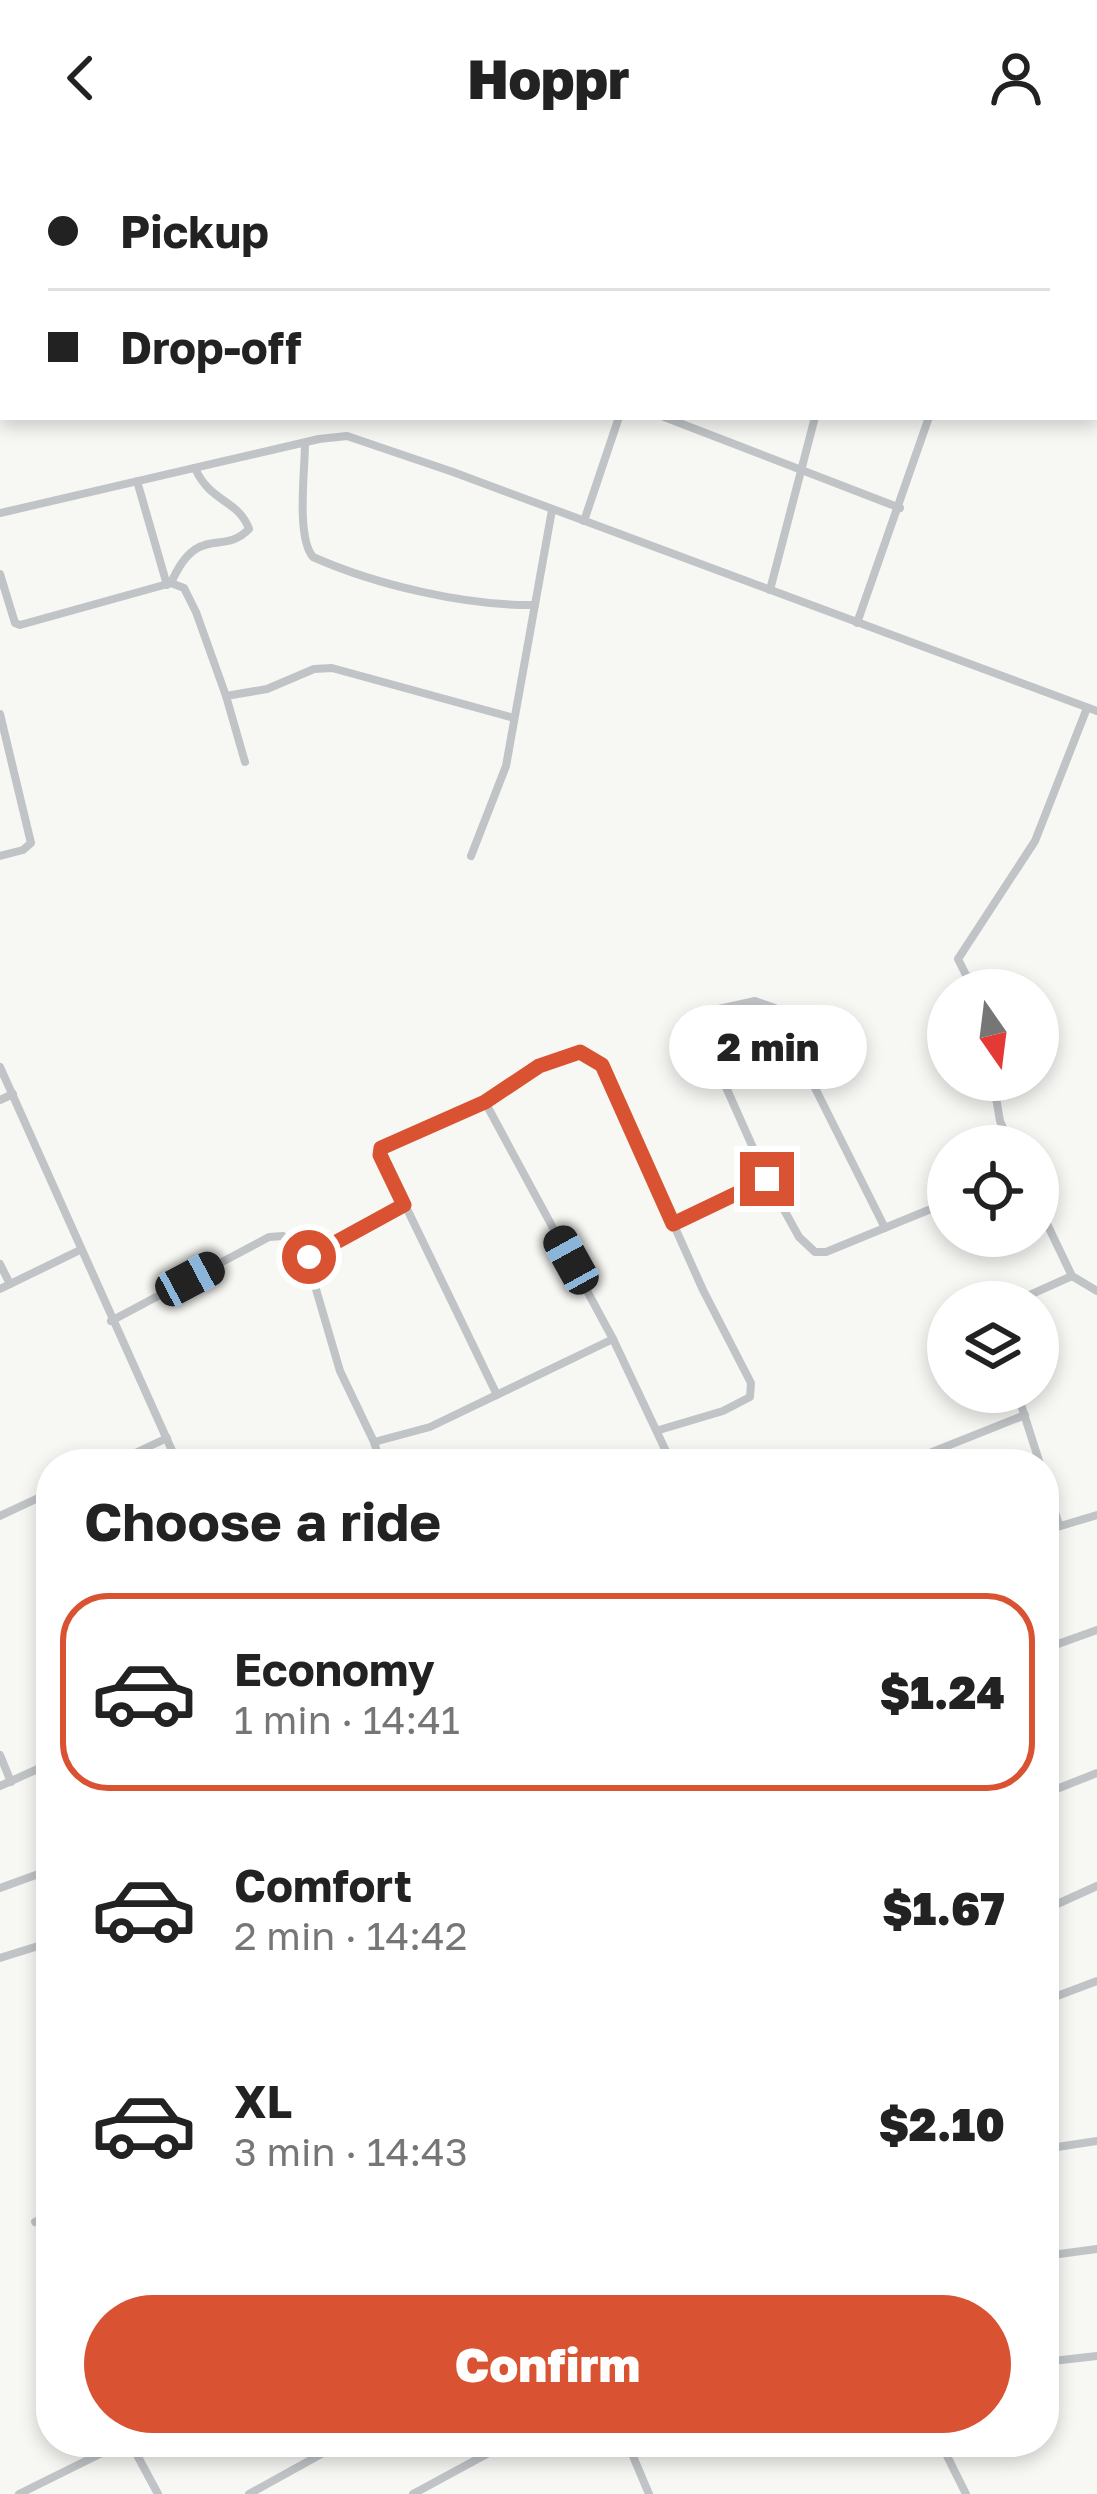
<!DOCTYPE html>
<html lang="en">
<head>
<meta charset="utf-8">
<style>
  :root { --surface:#fff; --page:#f6f6f6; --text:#222; --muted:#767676; --line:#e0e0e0; --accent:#d95232 }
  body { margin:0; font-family:"Golos Text",sans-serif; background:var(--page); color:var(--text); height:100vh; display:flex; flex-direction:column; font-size:45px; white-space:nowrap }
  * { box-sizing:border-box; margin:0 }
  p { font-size:39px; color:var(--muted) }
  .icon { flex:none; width:66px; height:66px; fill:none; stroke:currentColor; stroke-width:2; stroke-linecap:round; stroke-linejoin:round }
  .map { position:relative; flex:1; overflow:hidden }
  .side { position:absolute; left:36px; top:1293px; width:1023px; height:1008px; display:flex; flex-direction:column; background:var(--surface); border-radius:48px; box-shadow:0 6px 18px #0003 }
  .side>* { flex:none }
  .top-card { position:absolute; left:0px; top:0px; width:1098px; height:264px; box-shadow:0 6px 18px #0003; display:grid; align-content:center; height:264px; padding:0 48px; background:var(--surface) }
  .needle { width:78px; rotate:166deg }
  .controls { position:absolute; left:927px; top:813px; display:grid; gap:24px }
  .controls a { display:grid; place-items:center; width:132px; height:132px; border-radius:50%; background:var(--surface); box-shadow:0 6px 18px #0003; font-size:60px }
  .end { position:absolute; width:54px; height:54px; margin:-27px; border:15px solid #d95232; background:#fff; box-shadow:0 0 0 6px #fff }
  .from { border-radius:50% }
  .bubble { position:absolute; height:84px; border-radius:42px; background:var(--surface); box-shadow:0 6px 18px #0003; font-size:39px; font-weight:800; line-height:84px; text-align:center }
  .car { position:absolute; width:36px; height:72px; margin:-36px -18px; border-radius:15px; box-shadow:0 0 9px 3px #0007; background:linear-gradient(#222 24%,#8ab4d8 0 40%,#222 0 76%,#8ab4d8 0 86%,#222 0) }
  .top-card b { display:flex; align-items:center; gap:42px; height:114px; font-size:45px }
  .top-card b+b { border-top:3px solid var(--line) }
  .top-card i { width:30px; height:30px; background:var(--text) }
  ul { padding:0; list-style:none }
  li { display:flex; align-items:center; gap:36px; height:198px; margin:0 24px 18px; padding:0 24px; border:6px solid transparent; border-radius:48px }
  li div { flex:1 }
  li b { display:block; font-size:45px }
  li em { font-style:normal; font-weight:800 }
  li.current { border-color:var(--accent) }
  li>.icon { width:108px; height:108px; stroke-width:1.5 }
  h2 { padding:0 48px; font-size:54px; line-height:144px }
  .primary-button { display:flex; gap:24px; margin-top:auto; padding:24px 48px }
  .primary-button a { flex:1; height:138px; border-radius:72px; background:var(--accent); color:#fff; font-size:48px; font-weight:800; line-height:138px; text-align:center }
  header { display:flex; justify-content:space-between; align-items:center; height:156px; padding:0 48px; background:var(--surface); font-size:54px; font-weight:800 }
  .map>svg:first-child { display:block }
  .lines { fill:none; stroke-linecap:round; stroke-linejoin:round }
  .street { stroke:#c0c4c7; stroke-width:8 }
  .route { stroke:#d95232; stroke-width:15 }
</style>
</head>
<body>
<header><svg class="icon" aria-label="back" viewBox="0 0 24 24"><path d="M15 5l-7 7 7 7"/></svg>Hoppr<svg class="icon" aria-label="person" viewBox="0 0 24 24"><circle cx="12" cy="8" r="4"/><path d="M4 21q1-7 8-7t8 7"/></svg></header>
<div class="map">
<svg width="1097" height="2338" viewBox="0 0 1097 2338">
  <rect width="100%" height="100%" fill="#f7f7f4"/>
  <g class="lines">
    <g class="street">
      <path d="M667,0L670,3"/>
      <path d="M812,0L815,3"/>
      <path d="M1040,0L1041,3"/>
      <path d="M294,3L299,0"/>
      <path d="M478,3V0"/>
      <path d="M584,3L585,0"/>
      <path d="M769,3L771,0"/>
      <path d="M1095,26L1097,24"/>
      <path d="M1095,55L1097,57"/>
      <path d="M1095,174L1097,172"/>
      <path d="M664,261L900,352"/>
      <path d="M305,287C305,315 296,381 313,401C376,429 466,450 535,449"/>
      <path d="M137,325L167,429"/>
      <path d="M0,357L319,283L347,280L453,316L1097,555"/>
      <path d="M584,365L619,261"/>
      <path d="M0,418L15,467L20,469L171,427L184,432L196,456L226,540L245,606"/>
      <path d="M171,427C198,366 222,401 249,373C238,343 210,347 195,312"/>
      <path d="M770,434L815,261"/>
      <path d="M857,467L929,261"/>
      <path d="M226,540L267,533L314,513L332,512L514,562"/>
      <path d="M0,558L31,687L23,694L0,700"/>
      <path d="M471,700L506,610L552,354"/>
      <path d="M993,834L966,819L958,803L1035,685L1087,552"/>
      <path d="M0,911L178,1308"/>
      <path d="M993,924L1000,965L1011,990"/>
      <path d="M0,944L13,938"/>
      <path d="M485,946L438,970L387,988L379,995L497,1239"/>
      <path d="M767,1023L700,873L699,865L705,856L755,845L775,852L885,1072"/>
      <path d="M1038,1049L1072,1120L1097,1135"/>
      <path d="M673,1068L767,1023L799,1081L815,1096H826L948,1046"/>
      <path d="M0,1108L10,1128"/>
      <path d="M0,1133L80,1094"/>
      <path d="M1014,1146L1072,1120"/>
      <path d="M111,1165L269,1081L283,1080L307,1105"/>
      <path d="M1017,1236L1040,1308"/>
      <path d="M659,1274L723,1255L750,1241L751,1227L703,1134L602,909L581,896C543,903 517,928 485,946L613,1183L672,1308"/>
      <path d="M374,1286L340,1215L308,1106L317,1096L404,1049"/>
      <path d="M112,1308L167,1282"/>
      <path d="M381,1308L374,1286L430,1271L613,1183"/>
      <path d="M902,1308L1025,1259"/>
      <path d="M1044,1321L1059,1369"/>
      <path d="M0,1360L51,1336"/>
      <path d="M1044,1375L1097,1359"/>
      <path d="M1044,1493L1097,1474"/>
      <path d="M0,1599L11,1626"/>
      <path d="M0,1630L51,1607"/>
      <path d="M1044,1638L1097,1617"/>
      <path d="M0,1732L44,1716"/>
      <path d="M1044,1754L1097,1730"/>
      <path d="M0,1802L51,1786"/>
      <path d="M1044,1845L1097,1825"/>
      <path d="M1044,1993L1097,1985"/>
      <path d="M35,2066L51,2059"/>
      <path d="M1044,2100L1097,2093"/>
      <path d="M1044,2206L1097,2200"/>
      <path d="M130,2286L158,2338"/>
      <path d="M627,2286L649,2338"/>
      <path d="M940,2286L966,2338"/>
      <path d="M19,2338L124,2286"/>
      <path d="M249,2338L343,2286"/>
      <path d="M413,2338L509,2286"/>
    </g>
  </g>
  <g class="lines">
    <path class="route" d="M309,1101L404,1049L380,999L381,992L485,946L539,910L580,896L602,909L673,1068L767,1023"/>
  </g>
</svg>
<div class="controls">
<a><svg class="needle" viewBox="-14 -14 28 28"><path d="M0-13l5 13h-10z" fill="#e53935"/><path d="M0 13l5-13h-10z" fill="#767676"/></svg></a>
<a><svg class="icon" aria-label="locate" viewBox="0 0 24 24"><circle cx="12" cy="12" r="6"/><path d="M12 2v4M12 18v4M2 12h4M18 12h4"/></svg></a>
<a><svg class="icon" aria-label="layers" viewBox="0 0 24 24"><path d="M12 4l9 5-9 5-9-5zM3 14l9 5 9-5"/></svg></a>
</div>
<i class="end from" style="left:309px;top:1101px"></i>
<i class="end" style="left:767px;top:1023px"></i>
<div class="bubble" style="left:669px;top:849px;width:198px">2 min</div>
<i class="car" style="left:571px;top:1104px;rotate:331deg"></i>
<i class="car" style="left:190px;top:1123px;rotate:62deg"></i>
<div class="top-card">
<b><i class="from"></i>Pickup</b>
<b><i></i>Drop-off</b>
</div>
<section class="side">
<h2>Choose a ride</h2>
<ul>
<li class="current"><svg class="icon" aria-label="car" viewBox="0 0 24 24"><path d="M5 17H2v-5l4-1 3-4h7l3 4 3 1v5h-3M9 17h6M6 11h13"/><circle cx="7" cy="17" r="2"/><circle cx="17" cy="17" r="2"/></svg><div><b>Economy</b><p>1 min · 14:41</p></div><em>$1.24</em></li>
<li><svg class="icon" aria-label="car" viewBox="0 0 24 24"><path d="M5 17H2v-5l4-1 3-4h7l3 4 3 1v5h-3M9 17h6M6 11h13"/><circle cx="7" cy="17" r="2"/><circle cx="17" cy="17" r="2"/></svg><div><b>Comfort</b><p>2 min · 14:42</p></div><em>$1.67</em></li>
<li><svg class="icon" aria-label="car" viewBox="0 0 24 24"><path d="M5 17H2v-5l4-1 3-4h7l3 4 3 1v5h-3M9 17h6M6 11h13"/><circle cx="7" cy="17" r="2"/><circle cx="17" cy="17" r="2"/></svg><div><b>XL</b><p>3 min · 14:43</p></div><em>$2.10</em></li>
</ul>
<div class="primary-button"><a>Confirm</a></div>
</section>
</div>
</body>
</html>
